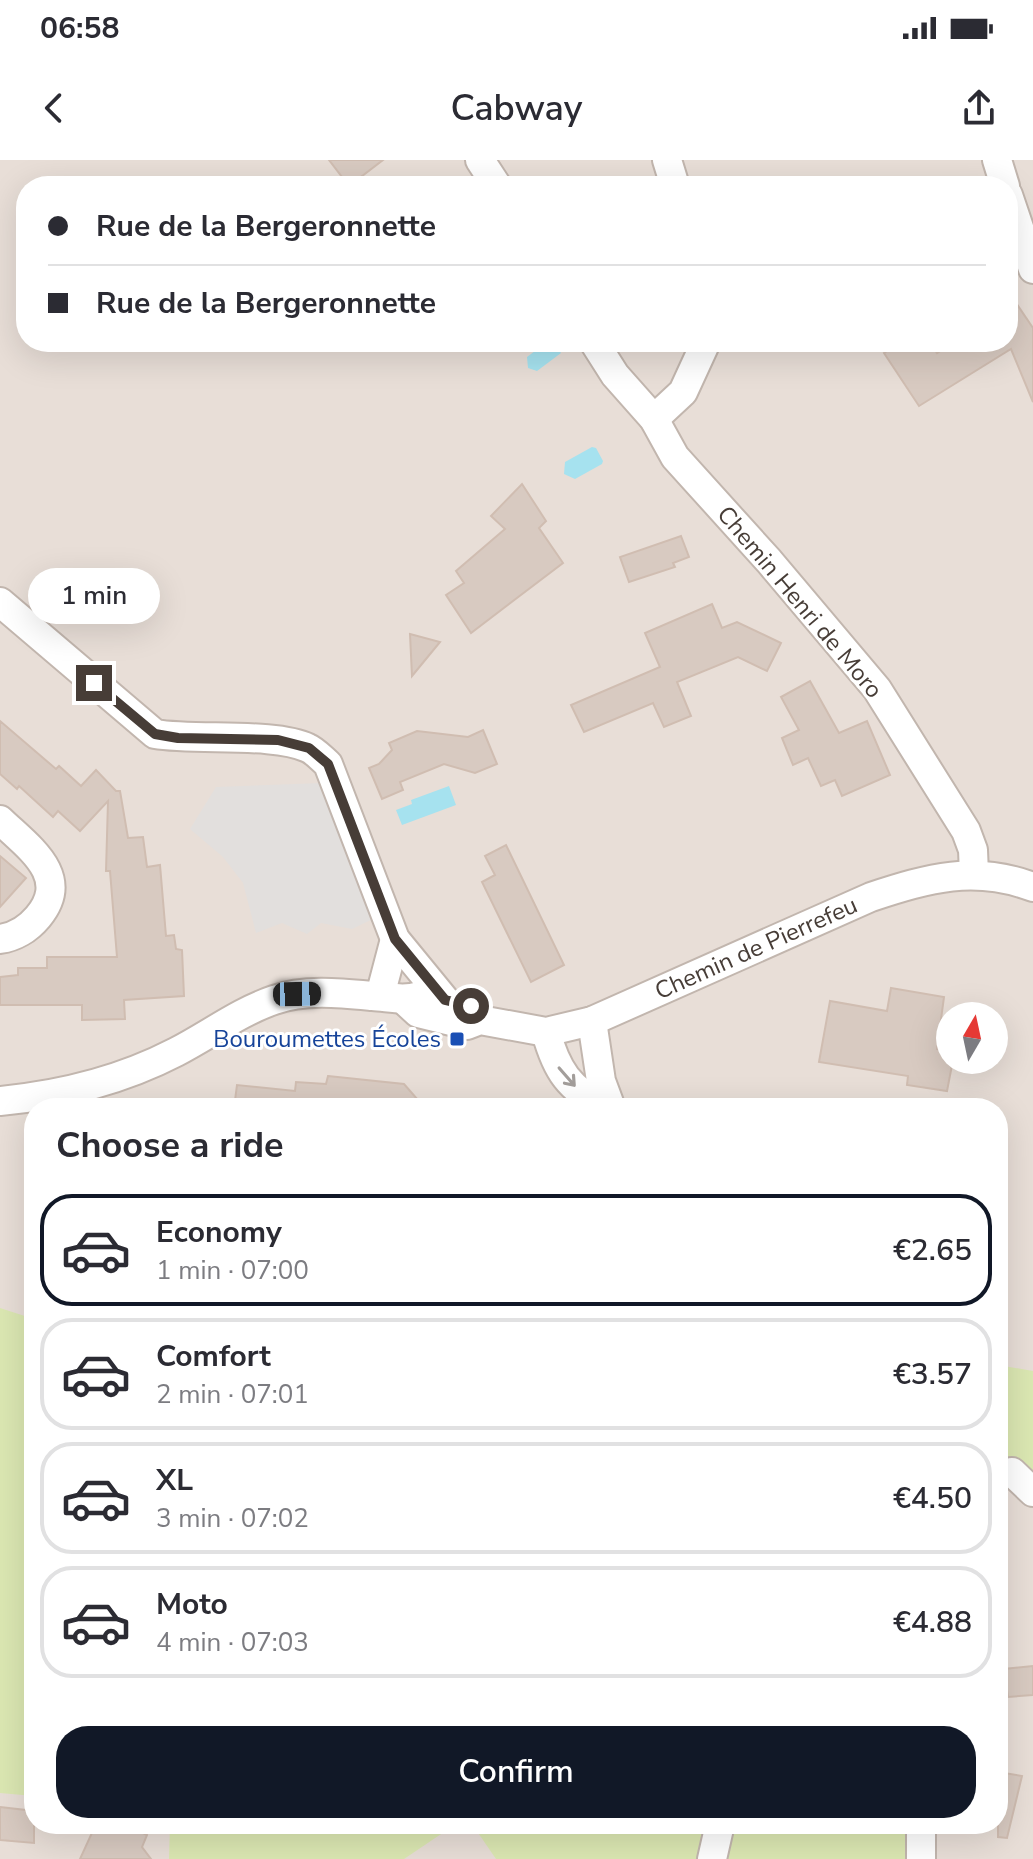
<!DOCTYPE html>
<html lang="en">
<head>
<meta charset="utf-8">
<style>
  :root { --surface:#fff; --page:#f7f7f7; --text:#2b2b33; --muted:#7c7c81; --line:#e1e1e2; --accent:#111827 }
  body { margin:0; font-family:"Nunito Sans",sans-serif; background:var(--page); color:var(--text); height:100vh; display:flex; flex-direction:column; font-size:30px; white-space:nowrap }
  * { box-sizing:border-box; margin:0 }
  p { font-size:26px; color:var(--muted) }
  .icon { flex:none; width:44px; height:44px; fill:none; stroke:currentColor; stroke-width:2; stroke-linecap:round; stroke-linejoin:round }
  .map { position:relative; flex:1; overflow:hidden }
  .details { position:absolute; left:24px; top:938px; width:984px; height:736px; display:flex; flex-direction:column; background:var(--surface); border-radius:32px; box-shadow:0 8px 32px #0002 }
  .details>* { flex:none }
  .top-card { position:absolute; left:16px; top:16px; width:1002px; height:176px; border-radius:32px; box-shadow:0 8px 32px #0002; display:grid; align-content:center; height:176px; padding:0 32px; background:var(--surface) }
  .needle { width:52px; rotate:9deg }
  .fabs { position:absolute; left:936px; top:842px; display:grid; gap:16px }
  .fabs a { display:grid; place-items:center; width:72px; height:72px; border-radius:50%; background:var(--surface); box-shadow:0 8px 32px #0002; font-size:40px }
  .end { position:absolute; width:36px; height:36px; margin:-18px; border:10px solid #473d37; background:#fff; box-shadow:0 0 0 4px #fff }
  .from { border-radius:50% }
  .bubble { position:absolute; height:56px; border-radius:28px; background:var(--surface); box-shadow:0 8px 32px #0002; font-size:26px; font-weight:600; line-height:56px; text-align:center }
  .car { position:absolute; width:24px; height:48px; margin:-24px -12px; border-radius:10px; box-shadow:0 0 6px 2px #0007; background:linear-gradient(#222 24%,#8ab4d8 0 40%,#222 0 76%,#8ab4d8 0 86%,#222 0) }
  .top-card b { display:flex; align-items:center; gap:28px; height:76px; font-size:30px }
  .top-card b+b { border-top:2px solid var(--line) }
  .top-card i { width:20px; height:20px; background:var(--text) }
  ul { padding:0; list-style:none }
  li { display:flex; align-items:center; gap:24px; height:112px; margin:0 16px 12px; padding:0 16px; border:4px solid var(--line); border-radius:32px }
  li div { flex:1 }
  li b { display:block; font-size:30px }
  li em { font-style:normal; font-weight:600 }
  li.selected { border-color:var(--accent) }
  li>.icon { width:72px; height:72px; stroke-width:1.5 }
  h2 { padding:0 32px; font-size:36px; line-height:96px }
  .cta { display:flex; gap:16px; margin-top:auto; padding:16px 32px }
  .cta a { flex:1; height:92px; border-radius:32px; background:var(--accent); color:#fff; font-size:32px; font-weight:600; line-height:92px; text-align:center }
  .status { display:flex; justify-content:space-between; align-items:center; height:56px; padding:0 40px; background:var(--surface); direction:ltr }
  .status svg { height:22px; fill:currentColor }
  header { display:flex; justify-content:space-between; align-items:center; height:104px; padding:0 32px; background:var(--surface); font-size:36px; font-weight:600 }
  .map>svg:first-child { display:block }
  .residential { fill:#e8ded7; fill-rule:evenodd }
  .green { fill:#dbe7b2 }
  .parking { fill:#e2dfdd }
  .water { fill:#a6e2ef }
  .building { fill:#d8cac1; stroke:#d0bdb1; stroke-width:2 }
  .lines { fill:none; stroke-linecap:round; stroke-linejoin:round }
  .minor-casing { stroke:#c2b6ae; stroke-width:32 }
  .minor { stroke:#fff; stroke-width:28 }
  .oneway { stroke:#a39e9b }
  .route { stroke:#473d37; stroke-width:10 }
  .transit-dot { fill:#1a4fb4; stroke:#fff; stroke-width:3 }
  .labels { text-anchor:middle; stroke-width:6; stroke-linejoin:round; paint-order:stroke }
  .street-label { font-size:24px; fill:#473d37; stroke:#fff }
  .transit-label { font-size:24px; fill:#164399; stroke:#fff; text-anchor:end }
</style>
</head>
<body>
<div class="status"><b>06:58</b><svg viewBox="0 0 49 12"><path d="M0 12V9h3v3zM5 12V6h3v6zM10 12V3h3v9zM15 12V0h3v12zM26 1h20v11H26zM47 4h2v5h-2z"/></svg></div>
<header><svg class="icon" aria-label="back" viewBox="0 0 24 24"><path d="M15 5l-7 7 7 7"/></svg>Cabway<svg class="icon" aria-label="share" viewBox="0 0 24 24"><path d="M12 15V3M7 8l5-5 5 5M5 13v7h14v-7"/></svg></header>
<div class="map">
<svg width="1033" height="1699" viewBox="0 0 1033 1699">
  <rect width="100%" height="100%" fill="#f4eee8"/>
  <path class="residential" d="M0,0H1033V1699H0ZM26,26H1008V182H26ZM950,856H994V900H950ZM34,948H998V1664H34Z"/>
  <g class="green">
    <path d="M0,1148L34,1159V1636L0,1633Z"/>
    <path d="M998,1205L1033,1211V1320L998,1325Z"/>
    <path d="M170,1664H456L404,1699H169Z"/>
    <path d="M472,1664H917L912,1699H496Z"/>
  </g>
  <path class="parking" d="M323,623L375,758L352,769L321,763L307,774L282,763L256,773L243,723L223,697L190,669L216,627Z"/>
  <g class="water">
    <path d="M547,182H553L561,193L537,211L528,208L527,197Z"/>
    <path d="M592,287L596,288L603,301L602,304L575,319L564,314L565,302Z"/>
    <path d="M449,626L456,645L402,665L396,650L412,644L411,640Z"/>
  </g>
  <g class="building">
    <path d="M329,0H383L349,26Z"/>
    <path d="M1008,131L1033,168V242L1011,189L919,246L884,193L901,182H930L937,193L954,182H1008Z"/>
    <path d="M522,324L546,361L539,368L563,403L471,473L446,435L464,423L456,411L505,369L491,356Z"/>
    <path d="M681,376L689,397L673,403L675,407L629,422L620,397Z"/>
    <path d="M712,444L722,468L737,462L781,483L767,511L738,497L677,522L691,556L664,567L653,543L584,572L571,545L660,507L645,473Z"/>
    <path d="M410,474L440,482L412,516Z"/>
    <path d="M810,521L839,573L867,561L890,615L842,636L835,620L821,626L808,598L793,605L782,578L799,570L781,537Z"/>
    <path d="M0,561L56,609L59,606L81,626L96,610L116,631H120L128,678L143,677L147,707L160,705L166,776L174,775L176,789L182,790L184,836L124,840L125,859L82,860V845H0V817L18,815V808H47V797H117L110,711H106L108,641L80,671L58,651L53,657L19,626L17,629L0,614Z"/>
    <path d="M483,570L497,604L475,613L444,604L400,622L403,630L382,639L369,608L379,604L392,590L389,583L417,571L468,577Z"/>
    <path d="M506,685L564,805L531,822L482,722L495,715L485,696Z"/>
    <path d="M0,696L26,718L0,747Z"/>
    <path d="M891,828L944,837L937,889L950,892V900H953L947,931L907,925L908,916L819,902L830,841L887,851Z"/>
    <path d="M328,916L404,924L425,948H234L237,925L295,931L296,922L326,924Z"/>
    <path d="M1033,1506V1535L1008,1537L1004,1509Z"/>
    <path d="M998,1612L1022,1616L1007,1678L998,1677Z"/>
    <path d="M0,1647L34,1651V1683L0,1680Z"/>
    <path d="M96,1664H124L147,1675L142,1687L151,1699H80Z"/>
  </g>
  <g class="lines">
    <defs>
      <g id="minor">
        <path d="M480,0L497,26"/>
        <path d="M667,0L675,26"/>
        <path d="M997,0L1005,26"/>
        <path d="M1008,35L1033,109"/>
        <path d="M594,182L615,215L654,259L675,297L769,401L877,529L966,671L973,690L974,714"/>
        <path d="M654,259L683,232L706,182"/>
        <path d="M0,442L155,574C196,581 275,572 308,588C315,591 322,599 328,604L395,779L445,840"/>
        <path d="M0,660C29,688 72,716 38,757C28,769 14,777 0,779"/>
        <path d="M380,836L395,779"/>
        <path d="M405,841L418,853L467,865L480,860L546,872L592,861L871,737C929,718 974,705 1033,727"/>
        <path d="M592,861L601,921L611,948"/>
        <path d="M546,872C557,912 569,928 605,948"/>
        <path d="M0,941C63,935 120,921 176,892C209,875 239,852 274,840C304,829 341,833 372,836C390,837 403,841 420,836"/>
        <path d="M1012,1312L1033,1332"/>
        <path d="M712,1699L720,1664"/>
        <path d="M921,1699V1664"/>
      </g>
    </defs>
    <use href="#minor" class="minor-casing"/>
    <use href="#minor" class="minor"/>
  </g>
  <defs><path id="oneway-shaft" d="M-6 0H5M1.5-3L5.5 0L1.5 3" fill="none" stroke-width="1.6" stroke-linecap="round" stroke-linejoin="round" transform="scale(2)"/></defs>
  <use class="oneway" href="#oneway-shaft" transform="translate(567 917) rotate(49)"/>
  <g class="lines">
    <path class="route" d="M94,523L155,574L178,578L278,580L309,588L328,604L395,779L445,840L471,846"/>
  </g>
  <rect class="transit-dot" x="449" y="871" width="16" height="16" rx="4"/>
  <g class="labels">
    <g class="street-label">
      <text transform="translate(800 442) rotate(50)" y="8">Chemin Henri de Moro</text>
      <text transform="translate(756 788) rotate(-24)" y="8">Chemin de Pierrefeu</text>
    </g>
    <g class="transit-label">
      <text x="441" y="887">Bouroumettes Écoles</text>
    </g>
  </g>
</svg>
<div class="fabs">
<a><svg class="needle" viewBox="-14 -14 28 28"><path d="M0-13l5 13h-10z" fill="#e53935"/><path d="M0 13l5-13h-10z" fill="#7c7c81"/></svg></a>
</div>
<i class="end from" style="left:471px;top:846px"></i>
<i class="end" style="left:94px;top:523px"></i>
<div class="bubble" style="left:28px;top:408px;width:132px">1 min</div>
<i class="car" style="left:297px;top:834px;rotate:89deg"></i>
<div class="top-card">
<b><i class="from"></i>Rue de la Bergeronnette</b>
<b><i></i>Rue de la Bergeronnette</b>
</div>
<section class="details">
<h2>Choose a ride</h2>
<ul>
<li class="selected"><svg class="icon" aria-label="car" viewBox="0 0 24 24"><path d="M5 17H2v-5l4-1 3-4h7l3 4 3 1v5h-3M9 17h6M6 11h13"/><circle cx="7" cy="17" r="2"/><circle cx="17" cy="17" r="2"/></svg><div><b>Economy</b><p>1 min · 07:00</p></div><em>€2.65</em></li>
<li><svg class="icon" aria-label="car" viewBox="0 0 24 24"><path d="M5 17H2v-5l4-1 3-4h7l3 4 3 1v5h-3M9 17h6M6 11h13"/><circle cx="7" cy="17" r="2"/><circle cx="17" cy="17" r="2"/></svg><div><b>Comfort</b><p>2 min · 07:01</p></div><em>€3.57</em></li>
<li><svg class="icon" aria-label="car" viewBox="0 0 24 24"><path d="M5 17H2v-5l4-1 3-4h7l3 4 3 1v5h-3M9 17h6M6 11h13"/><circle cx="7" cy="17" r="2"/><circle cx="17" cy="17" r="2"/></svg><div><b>XL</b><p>3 min · 07:02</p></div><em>€4.50</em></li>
<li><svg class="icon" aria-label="car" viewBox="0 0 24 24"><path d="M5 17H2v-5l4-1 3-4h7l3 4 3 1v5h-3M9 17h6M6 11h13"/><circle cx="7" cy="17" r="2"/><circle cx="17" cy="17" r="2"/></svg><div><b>Moto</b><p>4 min · 07:03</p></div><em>€4.88</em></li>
</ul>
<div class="cta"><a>Confirm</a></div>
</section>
</div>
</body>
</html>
